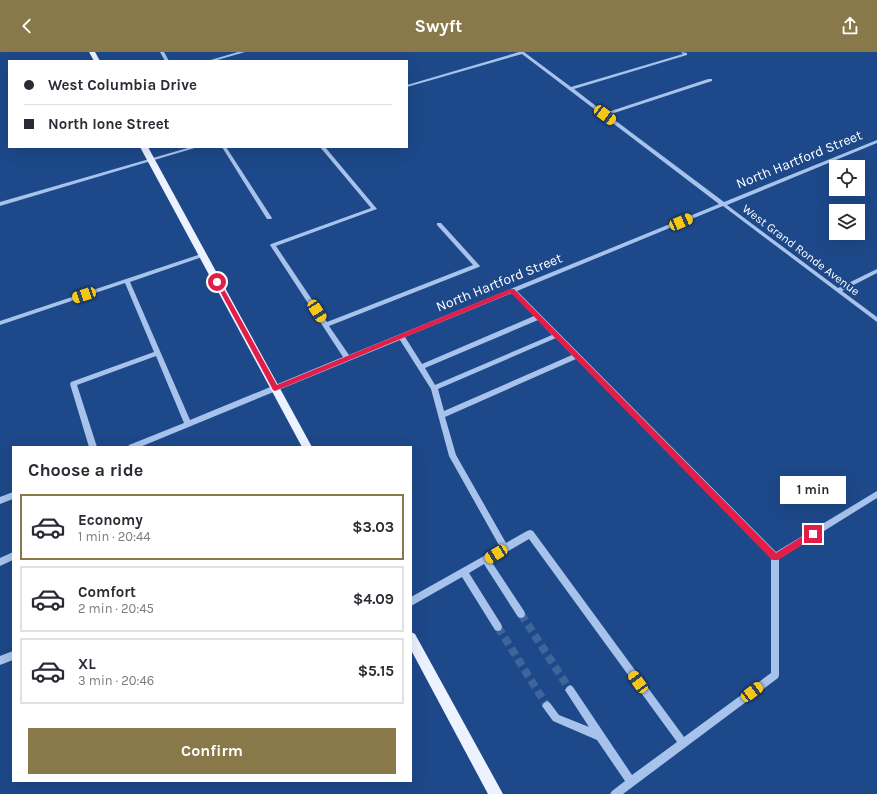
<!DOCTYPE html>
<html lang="en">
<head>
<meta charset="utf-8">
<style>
  :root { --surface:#fff; --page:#f7f7f7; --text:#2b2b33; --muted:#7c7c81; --line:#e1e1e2; --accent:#89784a }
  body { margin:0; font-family:Karla,sans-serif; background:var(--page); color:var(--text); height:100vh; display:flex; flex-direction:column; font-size:15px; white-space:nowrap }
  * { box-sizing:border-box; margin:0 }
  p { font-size:13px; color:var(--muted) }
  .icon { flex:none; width:22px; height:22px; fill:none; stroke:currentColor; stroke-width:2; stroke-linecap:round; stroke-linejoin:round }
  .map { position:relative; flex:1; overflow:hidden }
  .side { position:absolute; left:12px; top:394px; width:400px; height:336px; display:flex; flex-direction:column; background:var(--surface); border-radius:0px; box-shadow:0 4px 16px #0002 }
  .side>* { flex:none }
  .top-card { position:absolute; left:8px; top:8px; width:400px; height:88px; border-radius:0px; box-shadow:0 4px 16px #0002; display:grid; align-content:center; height:88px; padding:0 16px; background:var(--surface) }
  .buttons { position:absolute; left:829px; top:108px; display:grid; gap:8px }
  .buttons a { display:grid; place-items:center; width:36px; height:36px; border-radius:0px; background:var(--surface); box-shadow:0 4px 16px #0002; font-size:20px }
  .end { position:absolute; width:18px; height:18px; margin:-9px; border:5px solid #e11d48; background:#fff; box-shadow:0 0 0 2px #fff }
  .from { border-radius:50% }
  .bubble { position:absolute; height:28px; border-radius:0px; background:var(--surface); box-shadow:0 4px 16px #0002; font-size:13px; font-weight:700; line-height:28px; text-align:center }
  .car { position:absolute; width:12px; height:24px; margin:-12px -6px; border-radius:5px; box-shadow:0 0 3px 1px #0007; background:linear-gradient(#f5c518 24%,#345 0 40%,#f5c518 0 76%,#345 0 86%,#f5c518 0) }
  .top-card b { display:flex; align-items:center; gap:14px; height:38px; font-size:15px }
  .top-card b+b { border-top:1px solid var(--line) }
  .top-card i { width:10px; height:10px; background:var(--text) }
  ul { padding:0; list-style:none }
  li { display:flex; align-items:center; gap:12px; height:66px; margin:0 8px 6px; padding:0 8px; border:2px solid var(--line); border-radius:0px }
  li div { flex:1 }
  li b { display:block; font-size:15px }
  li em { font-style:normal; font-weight:700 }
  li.current { border-color:var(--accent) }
  li>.icon { width:36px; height:36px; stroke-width:1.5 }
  h2 { padding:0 16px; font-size:18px; line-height:48px }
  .primary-button { display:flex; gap:8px; margin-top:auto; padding:8px 16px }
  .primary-button a { flex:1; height:46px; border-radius:0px; background:var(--accent); color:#fff; font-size:16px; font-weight:700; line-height:46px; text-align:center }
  header { display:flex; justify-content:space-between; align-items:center; height:52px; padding:0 16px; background:var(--accent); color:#fff; font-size:18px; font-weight:700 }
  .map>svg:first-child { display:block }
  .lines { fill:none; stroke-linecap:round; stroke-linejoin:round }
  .minor-tunnel { stroke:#3f639b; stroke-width:8; stroke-dasharray:8 4.5; stroke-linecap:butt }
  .minor { fill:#a7c3ec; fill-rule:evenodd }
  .major { fill:#ecf2ff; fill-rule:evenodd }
  .route { fill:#e11d48 }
  .labels { text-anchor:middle; stroke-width:4; stroke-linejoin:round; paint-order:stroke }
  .far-street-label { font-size:12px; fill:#fff; stroke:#1d4889 }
  .street-label { font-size:14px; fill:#fff; stroke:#1d4889 }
</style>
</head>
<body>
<header><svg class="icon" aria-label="back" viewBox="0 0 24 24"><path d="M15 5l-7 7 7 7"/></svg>Swyft<svg class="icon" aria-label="share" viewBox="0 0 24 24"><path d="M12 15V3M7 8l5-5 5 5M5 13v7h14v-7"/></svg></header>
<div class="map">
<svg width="877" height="742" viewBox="0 0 877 742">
  <rect width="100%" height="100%" fill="#1d4889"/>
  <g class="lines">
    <g class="minor-tunnel">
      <path d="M521,562L570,638"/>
      <path d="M498,575L547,654"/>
    </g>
    <g class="minor">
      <path d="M160,0H164L169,9H165Z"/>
      <path d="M238,0H245L214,9H207Z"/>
      <path d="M519,0H524L571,35L683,2L681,0L687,1V3L574,37L605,61L708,27H712V29L608,63L724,150L877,88V91L727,153L838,236L877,217V221L842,239L877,265V270L723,154L517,239L776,500L877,439V446L779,507V623L778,626L623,742H610L612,739L625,729L597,688L553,669L542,654L544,651L547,649L550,651L559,663L589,675L565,638L567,635L570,633L573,635L632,723L677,690L529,487L491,509L524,559L525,562L524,565L521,566L518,565L484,512L469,521L501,572L502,575L501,578L498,579L495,578L462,525L411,554V545L500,495L449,404L431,337L400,288L140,395H128L129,393L184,371L156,304L77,333L97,395H89L70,332L71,330L154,300L125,231L0,273V269L201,202H205V204L130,230L190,368L343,305L270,193L271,192L371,156L320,95H325L377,157L276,194L327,270L473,213L437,173V171H441L480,214L479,215L329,274L349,303L719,152L522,2L407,35V33ZM512,241L534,264L422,312L405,285ZM538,268L552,283L435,333L425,316ZM556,286L572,303L444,359L438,337ZM576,307L771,506V621L684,685L533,479L530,478L527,479L506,491L456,403L445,365Z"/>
      <path d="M191,95H198L0,154V150Z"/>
      <path d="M222,95H226L272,166L271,167H267Z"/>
      <path d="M13,440V447L0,452V445Z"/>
      <path d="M13,500V508L0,514V506Z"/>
      <path d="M13,599V608L0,613V604Z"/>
    </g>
    <g class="major">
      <path d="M89,0H95L100,9H94Z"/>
      <path d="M140,95H148L312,395H302Z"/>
      <path d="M411,580L415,582L503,742H488L411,598Z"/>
    </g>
  </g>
  <path class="route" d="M217,228L220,230L277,333L510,237H514L776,501L811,479H816L817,482L816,484L778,508H772L511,241L275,339L273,338L215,230Z"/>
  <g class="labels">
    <g class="far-street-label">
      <text transform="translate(801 198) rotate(37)" y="4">West Grand Ronde Avenue</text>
    </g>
    <g class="street-label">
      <text transform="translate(799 107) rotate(-22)" y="5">North Hartford Street</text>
      <text transform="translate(499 230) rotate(-22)" y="5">North Hartford Street</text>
    </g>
  </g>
</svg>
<div class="buttons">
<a><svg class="icon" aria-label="locate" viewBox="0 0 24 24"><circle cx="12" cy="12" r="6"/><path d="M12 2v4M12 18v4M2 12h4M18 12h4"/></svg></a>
<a><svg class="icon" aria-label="layers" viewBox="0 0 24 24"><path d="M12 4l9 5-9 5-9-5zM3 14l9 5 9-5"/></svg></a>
</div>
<i class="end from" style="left:217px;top:230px"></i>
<i class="end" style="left:813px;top:482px"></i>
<div class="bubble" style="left:780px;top:424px;width:66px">1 min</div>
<i class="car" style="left:605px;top:63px;rotate:127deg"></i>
<i class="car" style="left:681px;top:170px;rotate:67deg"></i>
<i class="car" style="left:84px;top:243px;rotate:252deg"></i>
<i class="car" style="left:317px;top:259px;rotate:147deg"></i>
<i class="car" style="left:496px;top:502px;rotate:239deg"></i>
<i class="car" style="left:638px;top:630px;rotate:324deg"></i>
<i class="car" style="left:752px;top:640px;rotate:53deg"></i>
<div class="top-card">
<b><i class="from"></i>West Columbia Drive</b>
<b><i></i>North Ione Street</b>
</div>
<section class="side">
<h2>Choose a ride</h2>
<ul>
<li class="current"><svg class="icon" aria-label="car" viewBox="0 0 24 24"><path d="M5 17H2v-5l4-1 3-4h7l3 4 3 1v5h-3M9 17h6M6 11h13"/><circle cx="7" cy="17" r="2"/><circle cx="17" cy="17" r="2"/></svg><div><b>Economy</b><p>1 min · 20:44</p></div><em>$3.03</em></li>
<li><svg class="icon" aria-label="car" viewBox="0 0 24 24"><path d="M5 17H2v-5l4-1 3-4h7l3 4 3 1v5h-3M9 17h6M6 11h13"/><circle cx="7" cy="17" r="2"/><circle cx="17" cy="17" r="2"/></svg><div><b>Comfort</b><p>2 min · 20:45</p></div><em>$4.09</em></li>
<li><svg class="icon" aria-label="car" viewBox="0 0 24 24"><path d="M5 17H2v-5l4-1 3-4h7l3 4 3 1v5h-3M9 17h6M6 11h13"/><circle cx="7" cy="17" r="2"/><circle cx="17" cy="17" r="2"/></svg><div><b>XL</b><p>3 min · 20:46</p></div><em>$5.15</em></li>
</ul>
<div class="primary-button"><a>Confirm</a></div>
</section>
</div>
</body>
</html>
